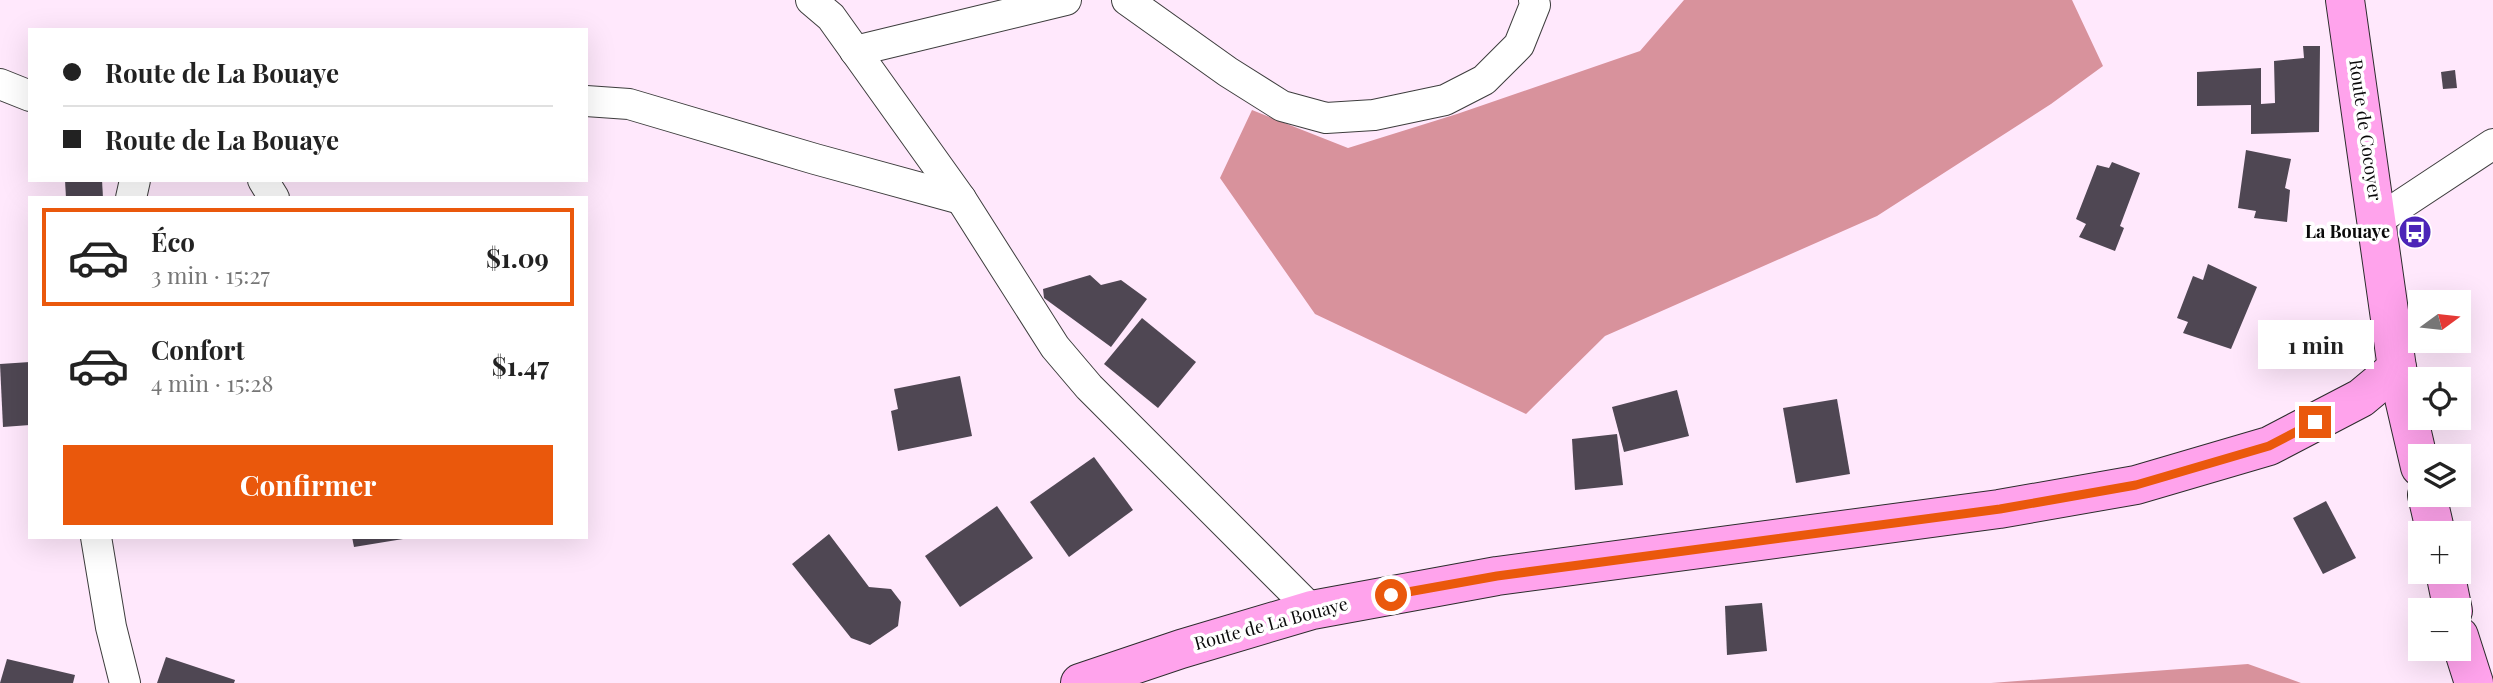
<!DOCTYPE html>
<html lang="fr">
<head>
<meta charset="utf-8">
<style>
  :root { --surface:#fff; --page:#f6f6f6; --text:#222; --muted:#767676; --line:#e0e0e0; --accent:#ea580c }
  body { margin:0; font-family:"Playfair Display",serif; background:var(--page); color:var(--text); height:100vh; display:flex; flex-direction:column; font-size:26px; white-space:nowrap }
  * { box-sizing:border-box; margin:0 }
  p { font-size:23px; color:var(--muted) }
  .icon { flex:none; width:38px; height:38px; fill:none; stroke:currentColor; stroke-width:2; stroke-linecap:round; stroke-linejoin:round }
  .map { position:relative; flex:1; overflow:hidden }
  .side { position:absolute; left:28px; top:196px; width:560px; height:343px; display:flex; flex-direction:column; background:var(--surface); border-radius:0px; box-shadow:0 7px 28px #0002 }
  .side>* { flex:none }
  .hud { position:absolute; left:28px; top:28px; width:560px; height:154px; border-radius:0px; box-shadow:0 7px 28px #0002; display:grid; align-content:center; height:154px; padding:0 35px; background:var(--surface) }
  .needle { width:46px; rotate:75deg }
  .controls { position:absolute; left:2408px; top:290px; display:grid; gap:14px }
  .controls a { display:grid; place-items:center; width:63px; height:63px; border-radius:0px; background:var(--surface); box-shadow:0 7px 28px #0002; font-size:35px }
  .end { position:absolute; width:32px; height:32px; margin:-16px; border:9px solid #ea580c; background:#fff; box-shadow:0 0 0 4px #fff }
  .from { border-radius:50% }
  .bubble { position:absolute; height:49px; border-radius:0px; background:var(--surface); box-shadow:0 7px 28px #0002; font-size:23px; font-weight:700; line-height:49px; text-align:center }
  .hud b { display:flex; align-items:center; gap:24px; height:66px; font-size:26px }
  .hud b+b { border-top:2px solid var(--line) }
  .hud i { width:18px; height:18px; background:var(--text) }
  ul { padding:12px 0 0; list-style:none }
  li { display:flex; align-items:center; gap:21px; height:98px; margin:0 14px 10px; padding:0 21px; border:4px solid transparent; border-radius:0px }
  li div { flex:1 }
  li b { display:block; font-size:26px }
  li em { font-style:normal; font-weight:700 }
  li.selected { border-color:var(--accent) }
  li>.icon { width:63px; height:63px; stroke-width:1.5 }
  .cta { display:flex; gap:14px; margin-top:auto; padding:14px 35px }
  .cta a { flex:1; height:80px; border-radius:0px; background:var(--accent); color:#fff; font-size:28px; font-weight:700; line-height:80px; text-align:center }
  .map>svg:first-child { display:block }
  .forest { fill:#d8929c }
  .building { fill:#4f4753 }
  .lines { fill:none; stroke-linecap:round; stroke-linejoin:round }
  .minor-casing { stroke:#3d3d3d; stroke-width:32 }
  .secondary-casing { stroke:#2c2c2c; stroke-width:40 }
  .minor { stroke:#fff; stroke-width:30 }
  .secondary { stroke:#ffa3ec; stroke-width:38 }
  .route { stroke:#ea580c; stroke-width:9 }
  .labels { text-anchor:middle; stroke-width:7; stroke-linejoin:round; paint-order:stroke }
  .street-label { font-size:18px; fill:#0a0a0a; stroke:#fff }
  .poi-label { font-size:18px; font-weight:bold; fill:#0a0a0a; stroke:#fff; text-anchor:end }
</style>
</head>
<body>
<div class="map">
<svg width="2493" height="683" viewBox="0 0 2493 683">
  <rect width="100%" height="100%" fill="#ffe8fc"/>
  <g class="forest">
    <path d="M1684,0H2072L2103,66L2051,104L1877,216L1605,336L1526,414L1315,314L1220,178L1252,110L1348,148L1457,114L1640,51Z"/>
    <path d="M2248,664L2301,683H1991Z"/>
  </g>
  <g class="building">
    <path d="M2303,46H2320L2319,132L2251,134V105L2197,106V72L2261,68V104L2275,103L2274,61L2304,58Z"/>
    <path d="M2455,70L2457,88L2443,89L2441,72Z"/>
    <path d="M2246,150L2291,159L2285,188L2290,190L2287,222L2254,218L2256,211L2238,208Z"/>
    <path d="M2112,162L2140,173L2120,226L2124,228L2115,251L2079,237L2086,224L2076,219L2097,165L2109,168Z"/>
    <path d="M65,180H102L103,198H66Z"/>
    <path d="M2208,264L2257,287L2231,349L2183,333L2188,322L2177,318L2193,276L2203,280Z"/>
    <path d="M1090,275L1101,285L1121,280L1147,299L1111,347L1044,298L1043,289Z"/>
    <path d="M1142,318L1196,362L1158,408L1104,364Z"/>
    <path d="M30,362V425L3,427L0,364Z"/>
    <path d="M960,376L972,436L898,451L891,411L898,409L894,389Z"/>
    <path d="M1677,390L1689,436L1624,452L1612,407Z"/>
    <path d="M1837,399L1850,474L1796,483L1783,408Z"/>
    <path d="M1617,434L1623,485L1575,490L1572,439Z"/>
    <path d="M1094,457L1133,510L1069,557L1030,502Z"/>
    <path d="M2326,501L2356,558L2323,574L2293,518Z"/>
    <path d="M997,506L1033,558L960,607L925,556Z"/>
    <path d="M829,534L869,587L891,589L901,602L898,626L870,645L851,638L792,564Z"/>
    <path d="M352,537H402L403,539L354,547Z"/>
    <path d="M1762,603L1767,651L1727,655L1725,606Z"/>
    <path d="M166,657L235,680L234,683H157Z"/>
    <path d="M7,659L75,675L73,683H0Z"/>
  </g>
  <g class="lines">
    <defs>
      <g id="minor">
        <path d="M811,0L831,17L961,199L1055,347L1089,387L1312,610"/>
        <path d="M1127,0L1228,72L1282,106L1326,118L1374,115L1445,100L1484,80L1519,45L1535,5L1534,0"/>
        <path d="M855,51L1066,0"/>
        <path d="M0,84L30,96"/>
        <path d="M586,101L629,104L815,159L961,199"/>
        <path d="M263,180L274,198"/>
        <path d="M131,198L135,180"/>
        <path d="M2378,220L2493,144"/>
        <path d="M96,537L111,627L125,683"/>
      </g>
      <g id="secondary">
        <path d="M2345,0L2397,368L2420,467"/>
        <path d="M2427,495L2436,534"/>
        <path d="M2445,572L2453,611"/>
        <path d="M2459,636L2474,683"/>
        <path d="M1080,683L1181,649L1312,610L1497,576L1999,509L2136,485L2269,446L2361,398L2397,368"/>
      </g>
    </defs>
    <use href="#minor" class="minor-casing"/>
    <use href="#secondary" class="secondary-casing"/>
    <use href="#minor" class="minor"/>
    <use href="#secondary" class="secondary"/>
  </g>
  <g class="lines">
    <path class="route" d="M1391,595L1497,576L2000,509L2136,485L2269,446L2315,422"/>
  </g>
  <defs>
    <symbol id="bus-disc" viewBox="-11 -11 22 22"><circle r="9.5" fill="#4c24b8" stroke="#fff"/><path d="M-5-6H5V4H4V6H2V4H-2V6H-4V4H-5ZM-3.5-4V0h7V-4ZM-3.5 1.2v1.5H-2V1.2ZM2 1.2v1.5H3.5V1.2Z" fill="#fff"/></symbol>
  </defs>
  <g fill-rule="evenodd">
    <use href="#bus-disc" x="2396" y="213" width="38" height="38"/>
  </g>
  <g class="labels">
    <g class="street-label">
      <text transform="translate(2365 130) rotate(82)" y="6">Route de Cocoyer</text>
      <text transform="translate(1271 624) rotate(-15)" y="6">Route de La Bouaye</text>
    </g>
    <g class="poi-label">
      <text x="2390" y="238">La Bouaye</text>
    </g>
  </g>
</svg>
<div class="controls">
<a><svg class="needle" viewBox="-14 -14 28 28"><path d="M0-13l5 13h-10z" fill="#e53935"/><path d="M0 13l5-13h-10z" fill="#767676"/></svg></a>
<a><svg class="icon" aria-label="locate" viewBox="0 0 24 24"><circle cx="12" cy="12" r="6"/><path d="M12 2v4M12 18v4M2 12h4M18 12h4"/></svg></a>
<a><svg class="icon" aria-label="layers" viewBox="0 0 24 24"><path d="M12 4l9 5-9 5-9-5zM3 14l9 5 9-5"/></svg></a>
<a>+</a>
<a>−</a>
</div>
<i class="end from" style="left:1391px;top:595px"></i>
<i class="end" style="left:2315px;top:422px"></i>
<div class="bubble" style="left:2258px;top:320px;width:116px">1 min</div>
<div class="hud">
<b><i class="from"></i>Route de La Bouaye</b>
<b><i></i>Route de La Bouaye</b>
</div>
<section class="side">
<ul>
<li class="selected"><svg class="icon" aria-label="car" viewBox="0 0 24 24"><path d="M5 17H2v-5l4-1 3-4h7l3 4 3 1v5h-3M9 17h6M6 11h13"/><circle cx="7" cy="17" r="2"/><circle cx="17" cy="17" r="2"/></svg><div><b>Éco</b><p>3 min · 15:27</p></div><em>$1.09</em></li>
<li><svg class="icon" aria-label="car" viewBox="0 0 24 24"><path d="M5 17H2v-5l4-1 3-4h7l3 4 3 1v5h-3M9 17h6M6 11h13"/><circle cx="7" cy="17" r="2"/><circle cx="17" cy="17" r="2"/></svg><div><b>Confort</b><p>4 min · 15:28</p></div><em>$1.47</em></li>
</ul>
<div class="cta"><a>Confirmer</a></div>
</section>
</div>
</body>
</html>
